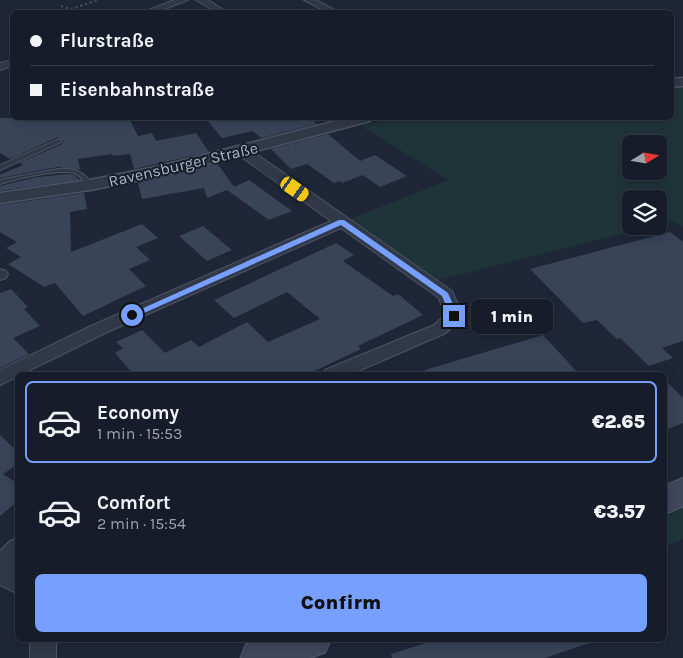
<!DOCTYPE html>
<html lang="en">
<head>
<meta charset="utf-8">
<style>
  :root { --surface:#161c2a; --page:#1f2532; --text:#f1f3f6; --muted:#9ea1a8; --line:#353a47; --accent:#769fff }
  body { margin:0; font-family:Karla,sans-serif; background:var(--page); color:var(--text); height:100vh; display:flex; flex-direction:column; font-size:19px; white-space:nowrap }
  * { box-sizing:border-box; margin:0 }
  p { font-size:16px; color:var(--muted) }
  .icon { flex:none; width:28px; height:28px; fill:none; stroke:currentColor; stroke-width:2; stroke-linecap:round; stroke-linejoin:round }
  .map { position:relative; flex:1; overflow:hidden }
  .details { position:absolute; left:15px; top:372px; width:652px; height:270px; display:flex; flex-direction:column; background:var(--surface); border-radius:8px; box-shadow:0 2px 12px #0003,0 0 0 1px var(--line) }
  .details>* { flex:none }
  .guide { position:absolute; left:10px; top:10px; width:664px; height:110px; border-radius:8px; box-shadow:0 2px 12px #0003,0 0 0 1px var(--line); display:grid; align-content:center; height:110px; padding:0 20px; background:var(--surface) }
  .needle { width:32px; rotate:79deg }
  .buttons { position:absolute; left:622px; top:135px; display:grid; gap:10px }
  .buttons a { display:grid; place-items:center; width:45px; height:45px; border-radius:8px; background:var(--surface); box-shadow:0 2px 12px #0003,0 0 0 1px var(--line); font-size:25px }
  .end { position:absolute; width:22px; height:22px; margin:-11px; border:6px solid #769fff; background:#111; box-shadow:0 0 0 2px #111 }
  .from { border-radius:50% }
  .bubble { position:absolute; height:35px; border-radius:8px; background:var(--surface); box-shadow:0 2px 12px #0003,0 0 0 1px var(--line); font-size:16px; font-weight:800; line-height:35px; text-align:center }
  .car { position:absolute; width:15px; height:30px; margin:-15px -8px; border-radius:6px; box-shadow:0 0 4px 1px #0007; background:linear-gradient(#f5c518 24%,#345 0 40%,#f5c518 0 76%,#345 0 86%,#f5c518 0) }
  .guide b { display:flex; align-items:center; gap:18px; height:48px; font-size:19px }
  .guide b+b { border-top:1px solid var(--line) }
  .guide i { width:12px; height:12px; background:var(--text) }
  ul { padding:9px 0 0; list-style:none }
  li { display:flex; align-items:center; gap:15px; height:82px; margin:0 10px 8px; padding:0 10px; border:2px solid transparent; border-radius:8px }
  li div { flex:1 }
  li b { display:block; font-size:19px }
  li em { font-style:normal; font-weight:800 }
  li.current { border-color:var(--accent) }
  li>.icon { width:45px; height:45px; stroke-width:1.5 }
  .action { display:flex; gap:10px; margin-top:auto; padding:10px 20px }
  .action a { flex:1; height:58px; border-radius:8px; background:var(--accent); color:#111; font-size:20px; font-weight:800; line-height:58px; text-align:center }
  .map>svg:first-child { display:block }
  .green { fill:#1f3439; fill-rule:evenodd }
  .building { fill:#394459 }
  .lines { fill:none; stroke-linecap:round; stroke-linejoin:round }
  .service-casing { stroke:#4c5364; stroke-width:2 }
  .minor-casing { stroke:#4c5364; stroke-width:2 }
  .tertiary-casing { stroke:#4c5364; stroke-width:3 }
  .secondary-casing { stroke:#4c5364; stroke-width:3 }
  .path { stroke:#3d5157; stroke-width:2; stroke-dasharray:2.5 2.5; stroke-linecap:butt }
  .service { fill:#313948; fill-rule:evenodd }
  .minor { fill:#313948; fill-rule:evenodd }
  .tertiary { fill:#313948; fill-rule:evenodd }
  .secondary { fill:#3f475c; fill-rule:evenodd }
  .route { fill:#769fff }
  .labels { text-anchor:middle; stroke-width:4; stroke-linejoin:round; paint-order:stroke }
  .far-street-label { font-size:16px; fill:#abb3c6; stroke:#171e2c }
</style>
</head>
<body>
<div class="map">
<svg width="683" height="658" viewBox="0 0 683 658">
  <rect width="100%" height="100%" fill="#1e2638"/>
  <g class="green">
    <path d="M671,88H683V227L672,221L659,225V199H631V226H653L435,281L347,220L449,180L361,126L392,118H671ZM631,144H659V171H631Z"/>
    <path d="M683,508V539L665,547V517Z"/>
  </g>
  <g class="building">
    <path d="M0,118H129L138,136L152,133L156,141L196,133L209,152L134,169L130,154L113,156L112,154L78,159L80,170L58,167L0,178V175L23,165L19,163L62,144L64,141L58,137L10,159L0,153Z"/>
    <path d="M205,118H309L317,124L261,138L253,131L222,138Z"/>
    <path d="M328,134L360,161L375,155L407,176L380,187L363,175L342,183L340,181L334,183L307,164L291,169L271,149Z"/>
    <path d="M217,163L234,187L249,180L292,211L269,220L227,190L207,198L204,188L142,199L138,183Z"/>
    <path d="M67,174L74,175L80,180L0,191V186L37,177Z"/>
    <path d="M84,193L87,209L70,212L71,252L142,224L158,238L136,247L150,260L129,269L146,286L83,316L55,283L44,287L8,264L21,257L6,248L17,242L0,232V205Z"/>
    <path d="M203,226L232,250L207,261L179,236Z"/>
    <path d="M670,232L683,242V341L662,348L673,358L649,366L620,338L617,339L597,320L583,323L530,269Z"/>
    <path d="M336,243L354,255L343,261L393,296L398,294L423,315L358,346L361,349L306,375H134L115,353L123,348L116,342L142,330L165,353L191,340L199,347L247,322L268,342L320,319L287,292L234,318L214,300Z"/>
    <path d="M11,289L28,307L24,309L40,326L13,338L29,354L0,368V293Z"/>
    <path d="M543,335L580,375H425V370Z"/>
    <path d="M665,380L683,398V423L665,430Z"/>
    <path d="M0,435L18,452V464L3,474L18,484V501L0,516Z"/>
    <path d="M435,640H588L589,643L545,658H392L391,654Z"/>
  </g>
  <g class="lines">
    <defs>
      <g id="service">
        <path d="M59,139L62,141L61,142L0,170V165Z"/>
        <path d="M58,169C74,168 84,171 93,185L92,186H88C84,181 80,175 74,173C57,169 17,179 0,184V180L4,179Z"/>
      </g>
      <g id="minor">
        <path d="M174,0H188L157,12H144Z"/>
        <path d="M196,0H208L227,12H216Z"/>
        <path d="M304,0H316L338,12H327Z"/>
        <path d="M12,60V66L0,70V63Z"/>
        <path d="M241,146L246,147L452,291L463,316L446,333L349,375H323L325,370L434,325L445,315L439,298L341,228L103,334L0,385V370L91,326L331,221L236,153L235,150L236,147Z"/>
        <path d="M0,269L6,271L8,274L6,278L0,280Z"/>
        <path d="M18,538V564L14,568L18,570V594L0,585V551L10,541Z"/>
        <rect x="30" y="640" width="26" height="18"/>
      </g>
      <g id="tertiary">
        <path d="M683,78V86L671,87V79Z"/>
        <path d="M348,118H372L370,121L161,176L90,190L0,203V193L90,180L160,166Z"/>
      </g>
      <g id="secondary">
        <path d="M683,478V506L665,514V486Z"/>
        <path d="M259,640H330L325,652L310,658H241L246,645Z"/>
      </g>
    </defs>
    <use href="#service" class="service-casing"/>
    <use href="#minor" class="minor-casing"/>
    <use href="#tertiary" class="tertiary-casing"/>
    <use href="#secondary" class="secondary-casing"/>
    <path class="path" d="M61,6L71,9L98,0"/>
    <use href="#service" class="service"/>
    <use href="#minor" class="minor"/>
    <use href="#tertiary" class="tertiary"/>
    <use href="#secondary" class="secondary"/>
  </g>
  <path class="route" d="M339,220H344L448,293L458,316L457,317H451L442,296L341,225L135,317L128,315Z"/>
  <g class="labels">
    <g class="far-street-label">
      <text transform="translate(183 164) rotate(-13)" y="6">Ravensburger Straße</text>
    </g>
  </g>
</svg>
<div class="buttons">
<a><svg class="needle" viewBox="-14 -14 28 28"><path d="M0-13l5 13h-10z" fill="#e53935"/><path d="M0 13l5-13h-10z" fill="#9ea1a8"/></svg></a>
<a><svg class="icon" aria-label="layers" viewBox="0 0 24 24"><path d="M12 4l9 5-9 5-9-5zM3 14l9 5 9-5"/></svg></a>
</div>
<i class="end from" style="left:132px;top:315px"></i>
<i class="end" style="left:454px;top:316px"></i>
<div class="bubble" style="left:471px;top:299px;width:82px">1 min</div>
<i class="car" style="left:295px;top:189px;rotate:125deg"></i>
<div class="guide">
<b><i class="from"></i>Flurstraße</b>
<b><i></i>Eisenbahnstraße</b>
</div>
<section class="details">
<ul>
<li class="current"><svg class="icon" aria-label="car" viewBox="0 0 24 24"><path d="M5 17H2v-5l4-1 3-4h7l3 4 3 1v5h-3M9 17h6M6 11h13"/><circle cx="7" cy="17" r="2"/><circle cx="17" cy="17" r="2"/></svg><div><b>Economy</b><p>1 min · 15:53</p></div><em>€2.65</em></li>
<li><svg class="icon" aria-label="car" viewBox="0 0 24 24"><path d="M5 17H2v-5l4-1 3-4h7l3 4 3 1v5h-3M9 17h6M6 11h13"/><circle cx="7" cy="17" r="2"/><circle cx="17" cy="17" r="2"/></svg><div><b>Comfort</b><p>2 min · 15:54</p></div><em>€3.57</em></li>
</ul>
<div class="action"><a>Confirm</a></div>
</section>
</div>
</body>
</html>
